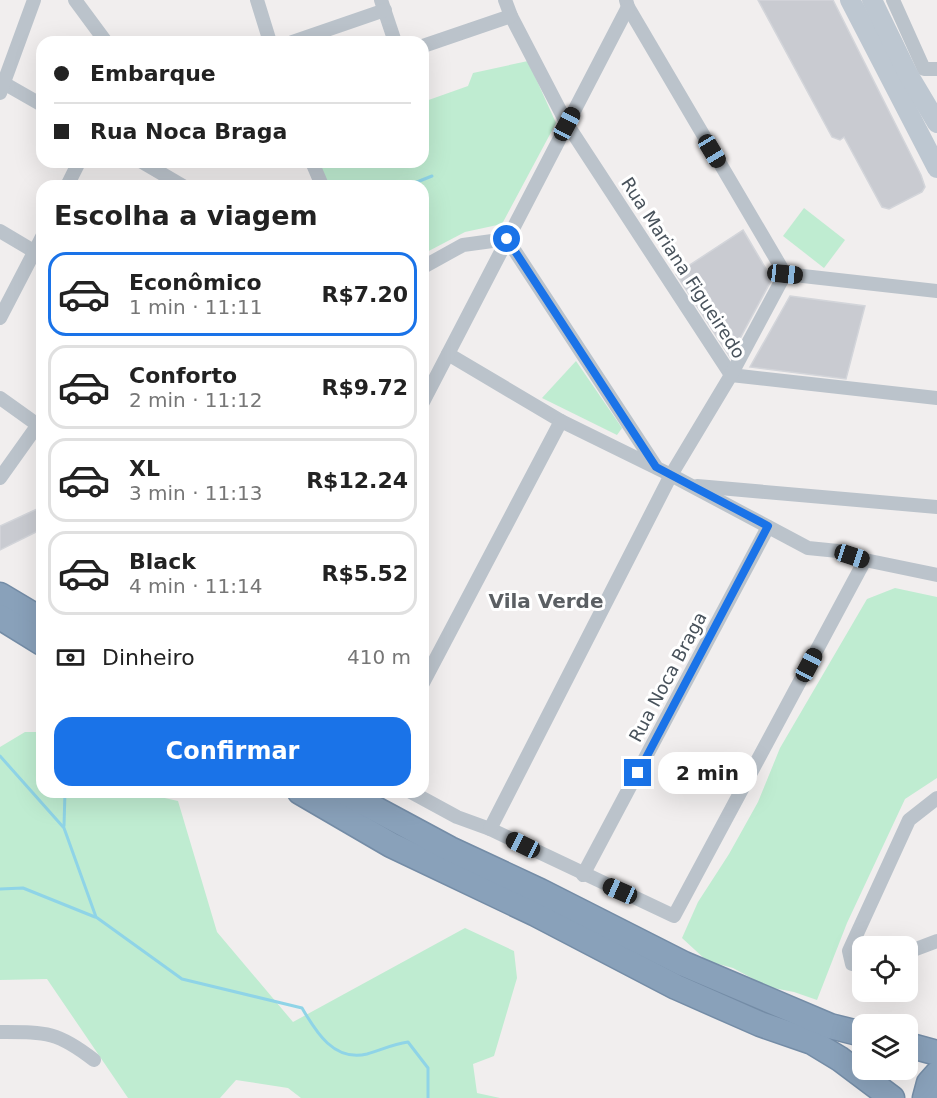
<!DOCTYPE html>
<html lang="pt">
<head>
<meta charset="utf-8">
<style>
  :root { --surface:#fff; --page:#f2f2f2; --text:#222; --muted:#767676; --line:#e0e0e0; --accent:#1a73e8 }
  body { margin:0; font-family:"DejaVu Sans",sans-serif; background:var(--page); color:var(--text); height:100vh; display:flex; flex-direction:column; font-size:22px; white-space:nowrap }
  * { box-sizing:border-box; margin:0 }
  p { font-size:20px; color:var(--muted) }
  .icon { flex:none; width:33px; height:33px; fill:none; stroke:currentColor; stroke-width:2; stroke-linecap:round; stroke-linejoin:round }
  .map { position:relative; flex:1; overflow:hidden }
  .sheet { position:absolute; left:36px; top:180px; width:393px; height:618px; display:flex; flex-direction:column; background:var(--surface); border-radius:18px; box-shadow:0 6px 24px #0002 }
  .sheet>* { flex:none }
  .top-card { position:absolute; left:36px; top:36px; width:393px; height:132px; border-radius:18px; box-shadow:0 6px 24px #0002; display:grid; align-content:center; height:132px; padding:0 18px; background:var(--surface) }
  .buttons { position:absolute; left:852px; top:936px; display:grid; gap:12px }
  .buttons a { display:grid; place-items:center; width:66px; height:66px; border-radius:12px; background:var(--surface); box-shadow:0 6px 24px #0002; font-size:30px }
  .end { position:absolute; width:27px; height:27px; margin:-14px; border:8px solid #1a73e8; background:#fff; box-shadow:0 0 0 3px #fff }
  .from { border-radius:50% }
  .bubble { position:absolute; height:42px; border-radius:18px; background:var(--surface); box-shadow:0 6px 24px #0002; font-size:20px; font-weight:600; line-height:42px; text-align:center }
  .car { position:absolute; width:18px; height:36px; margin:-18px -9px; border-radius:8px; box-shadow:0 0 4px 2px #0007; background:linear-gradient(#222 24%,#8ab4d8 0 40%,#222 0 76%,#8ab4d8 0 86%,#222 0) }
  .top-card b { display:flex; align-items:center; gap:21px; height:57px; font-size:22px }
  .top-card b+b { border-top:2px solid var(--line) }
  .top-card i { width:15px; height:15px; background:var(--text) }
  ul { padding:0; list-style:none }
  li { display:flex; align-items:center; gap:18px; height:84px; margin:0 12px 9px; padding:0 6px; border:3px solid var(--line); border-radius:18px }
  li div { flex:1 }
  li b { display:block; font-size:22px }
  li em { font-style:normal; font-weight:600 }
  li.current { border-color:var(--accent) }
  li>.icon { width:54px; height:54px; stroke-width:1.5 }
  h2 { padding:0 18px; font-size:27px; line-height:72px }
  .pay { display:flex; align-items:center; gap:15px; height:66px; padding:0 18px; font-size:22px }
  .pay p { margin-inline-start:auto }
  .action { display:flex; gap:12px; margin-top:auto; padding:12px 18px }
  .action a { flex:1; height:69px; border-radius:18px; background:var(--accent); color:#fff; font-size:24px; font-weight:600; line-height:69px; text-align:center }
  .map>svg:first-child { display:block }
  .green { fill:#bfecd1 }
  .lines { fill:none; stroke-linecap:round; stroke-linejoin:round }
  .stream { stroke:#8fd4e7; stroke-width:3 }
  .building { fill:#c9cbd1; stroke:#d3d5da; stroke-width:1.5 }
  .highway-casing { stroke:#748ca6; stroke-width:27 }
  .street { stroke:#bbc3cb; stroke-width:14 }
  .secondary { stroke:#bdc7d1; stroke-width:20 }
  .highway { stroke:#89a1ba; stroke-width:24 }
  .route { stroke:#1a73e8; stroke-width:8 }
  .labels { text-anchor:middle; stroke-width:6; stroke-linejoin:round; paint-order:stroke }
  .street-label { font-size:18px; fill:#48525b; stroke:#fff }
  .neighbourhood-label { font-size:20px; font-weight:bold; fill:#5b5f63; stroke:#fff }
</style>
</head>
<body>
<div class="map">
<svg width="937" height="1098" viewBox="0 0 937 1098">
  <rect width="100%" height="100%" fill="#f1eeee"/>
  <g class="green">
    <path d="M528,61L556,123L502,224L465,232L423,254V186H321L312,162H423V102L468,86L473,73Z"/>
    <path d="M804,208L845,240L824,268L783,236Z"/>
    <path d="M576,361L622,428L617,435L542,398Z"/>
    <path d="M895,588L937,597V778L905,799L847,923L817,1000L794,992L768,987L733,968L707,961L682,938L698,902L729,854L758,802L780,748L867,599Z"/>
    <path d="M25,732H42V792H138L178,801L217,932L293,1022L465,928L514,951L517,978L494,1056L473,1064L477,1093L500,1098H301L288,1088L236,1080L220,1098H128L47,979L0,980V747Z"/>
  </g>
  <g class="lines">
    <g class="stream">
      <path d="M407,186L432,176"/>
      <path d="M0,756L64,828L96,917L182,979L302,1008C316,1032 334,1062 367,1054C381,1050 393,1044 408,1042L428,1068V1098"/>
      <path d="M64,826L65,792"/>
      <path d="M0,889L23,888L95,917"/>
    </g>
  </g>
  <g class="building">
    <path d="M758,0H833L921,175L925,187L922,192L889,209L882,207L844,137L840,140L832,137Z"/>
    <path d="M743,230L772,279L730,357L676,274Z"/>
    <path d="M790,296L865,306L846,379L750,367Z"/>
    <path d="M37,509L42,529L0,550V526Z"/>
  </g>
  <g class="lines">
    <defs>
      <g id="highway">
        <path d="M0,595L42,620"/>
        <path d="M0,617L42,643"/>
        <path d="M300,792L391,845L536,914L676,987L760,1024L812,1042L840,1059L892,1098"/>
        <path d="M344,792L450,849L540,891L684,964L830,1026L862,1034"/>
        <path d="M908,1045L937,1053"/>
        <path d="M925,1098L929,1083L937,1074"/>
      </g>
    </defs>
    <use href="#highway" class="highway-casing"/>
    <g class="street">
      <path d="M75,0L106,42"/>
      <path d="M257,0L270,42"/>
      <path d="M381,0L395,42"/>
      <path d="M505,0L511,16L567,124L731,375L937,398"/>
      <path d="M626,0L628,7L785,274L937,291"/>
      <path d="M893,0L924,69H937"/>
      <path d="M292,42L385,10"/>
      <path d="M423,46L511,16"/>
      <path d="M0,81L42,105"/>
      <path d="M0,93L34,0"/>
      <path d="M142,162L183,186"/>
      <path d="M312,162L321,183"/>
      <path d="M67,186L79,162"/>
      <path d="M0,231L42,256"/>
      <path d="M423,267L463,245L507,239L655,465"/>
      <path d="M0,318L42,237"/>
      <path d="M448,354L561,421L671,475L808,548L838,551L865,560L937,575"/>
      <path d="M0,398L42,428"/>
      <path d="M423,402L628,7"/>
      <path d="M0,478L42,419"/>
      <path d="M697,486L937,507"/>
      <path d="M423,683L561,421"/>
      <path d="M411,792L457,817L490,829L674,916L865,560"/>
      <path d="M490,829L671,475L731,375L785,274"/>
      <path d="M583,875L768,527"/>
      <path d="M908,952L937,941"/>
      <path d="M862,965L852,964L849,951L909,820L937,798"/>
      <path d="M0,1032C45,1032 57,1031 94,1060"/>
    </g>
    <g class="secondary">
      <path d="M850,0L937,168"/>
      <path d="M872,0L908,74L937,123"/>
    </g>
    <use href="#highway" class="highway"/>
  </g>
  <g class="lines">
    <path class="route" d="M507,239L656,467L768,526L638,773"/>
  </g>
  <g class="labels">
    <g class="street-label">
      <text transform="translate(683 268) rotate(57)" y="6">Rua Mariana Figueiredo</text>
      <text transform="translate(668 677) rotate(-62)" y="6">Rua Noca Braga</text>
    </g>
    <g class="neighbourhood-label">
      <text x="546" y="608">Vila Verde</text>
    </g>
  </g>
</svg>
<div class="buttons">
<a><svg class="icon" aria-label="locate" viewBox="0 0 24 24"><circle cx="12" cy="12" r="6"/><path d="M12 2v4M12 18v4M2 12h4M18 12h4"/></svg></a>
<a><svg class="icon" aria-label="layers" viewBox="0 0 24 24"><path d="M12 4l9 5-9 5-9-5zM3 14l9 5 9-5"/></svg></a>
</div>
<i class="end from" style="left:507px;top:239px"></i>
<i class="end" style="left:638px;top:773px"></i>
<div class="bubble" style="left:658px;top:752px;width:99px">2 min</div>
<i class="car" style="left:567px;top:124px;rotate:28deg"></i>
<i class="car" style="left:712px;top:151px;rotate:149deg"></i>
<i class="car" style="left:785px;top:274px;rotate:96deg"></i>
<i class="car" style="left:852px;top:556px;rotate:108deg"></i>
<i class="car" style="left:809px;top:665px;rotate:28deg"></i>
<i class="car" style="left:523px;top:845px;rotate:296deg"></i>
<i class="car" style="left:620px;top:891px;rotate:294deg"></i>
<div class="top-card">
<b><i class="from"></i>Embarque</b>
<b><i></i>Rua Noca Braga</b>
</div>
<section class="sheet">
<h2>Escolha a viagem</h2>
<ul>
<li class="current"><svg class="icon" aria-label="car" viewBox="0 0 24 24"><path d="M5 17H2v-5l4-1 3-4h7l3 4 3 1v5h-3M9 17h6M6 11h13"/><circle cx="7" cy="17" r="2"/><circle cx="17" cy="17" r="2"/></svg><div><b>Econômico</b><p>1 min · 11:11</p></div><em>R$7.20</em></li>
<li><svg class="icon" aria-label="car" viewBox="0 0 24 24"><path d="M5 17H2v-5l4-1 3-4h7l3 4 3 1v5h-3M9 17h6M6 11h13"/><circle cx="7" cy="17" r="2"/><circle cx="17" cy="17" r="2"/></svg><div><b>Conforto</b><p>2 min · 11:12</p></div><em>R$9.72</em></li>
<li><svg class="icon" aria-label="car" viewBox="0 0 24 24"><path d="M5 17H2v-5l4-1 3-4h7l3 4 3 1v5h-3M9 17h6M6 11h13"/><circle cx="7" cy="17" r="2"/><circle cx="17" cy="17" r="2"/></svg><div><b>XL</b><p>3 min · 11:13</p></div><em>R$12.24</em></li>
<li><svg class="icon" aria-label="car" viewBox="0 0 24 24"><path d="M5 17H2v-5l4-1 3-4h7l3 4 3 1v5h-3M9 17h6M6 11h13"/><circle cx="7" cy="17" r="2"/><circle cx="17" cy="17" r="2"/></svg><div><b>Black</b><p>4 min · 11:14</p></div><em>R$5.52</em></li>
</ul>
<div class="pay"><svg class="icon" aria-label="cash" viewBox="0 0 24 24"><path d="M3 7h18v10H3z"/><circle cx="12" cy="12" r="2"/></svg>Dinheiro<p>410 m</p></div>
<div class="action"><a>Confirmar</a></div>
</section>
</div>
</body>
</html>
